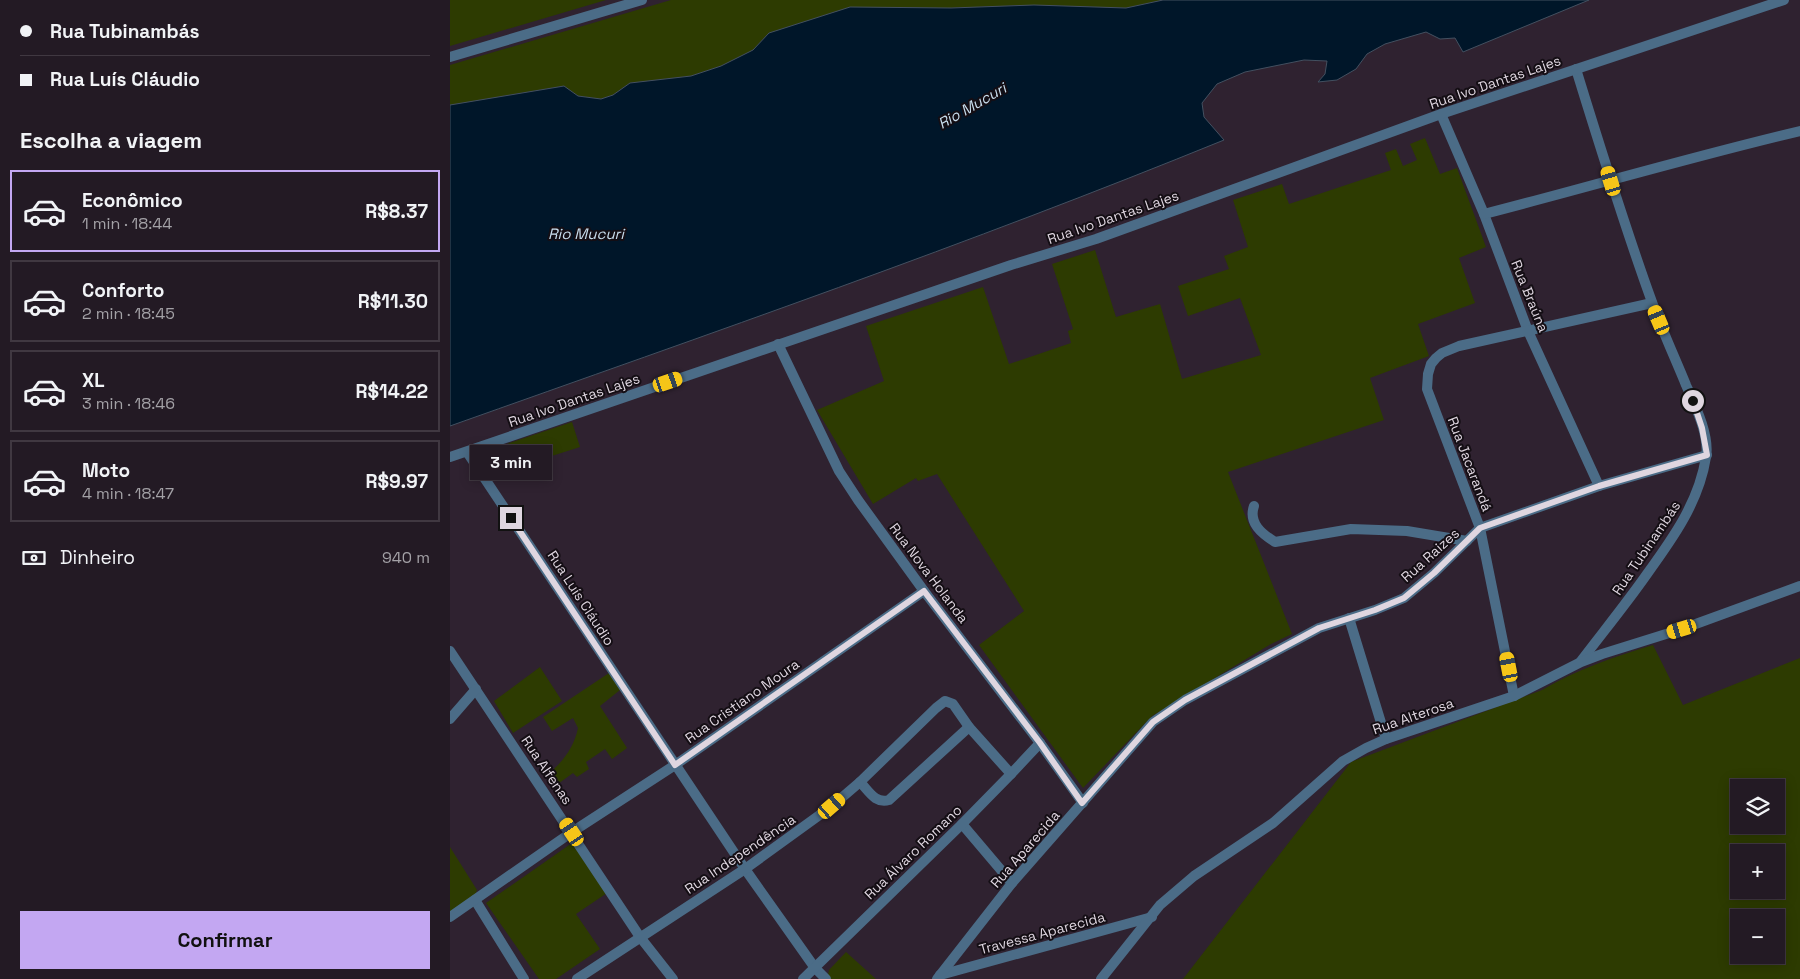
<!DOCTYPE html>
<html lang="pt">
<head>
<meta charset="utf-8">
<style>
  :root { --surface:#231a24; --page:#2b232c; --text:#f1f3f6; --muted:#a3a1a6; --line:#403841; --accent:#c3a7f2 }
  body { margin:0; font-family:"Space Grotesk",sans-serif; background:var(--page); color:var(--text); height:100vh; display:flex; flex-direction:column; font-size:19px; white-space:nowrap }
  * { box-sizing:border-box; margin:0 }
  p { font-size:16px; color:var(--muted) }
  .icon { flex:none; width:28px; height:28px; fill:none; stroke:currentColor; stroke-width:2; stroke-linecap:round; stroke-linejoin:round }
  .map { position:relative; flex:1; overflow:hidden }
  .details { display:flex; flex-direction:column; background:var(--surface); width:450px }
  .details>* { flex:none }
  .top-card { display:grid; align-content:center; height:110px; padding:0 20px; background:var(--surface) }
  .buttons { position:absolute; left:1280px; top:779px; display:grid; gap:10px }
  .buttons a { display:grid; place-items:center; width:55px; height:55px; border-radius:0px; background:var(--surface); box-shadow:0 2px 12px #0003,0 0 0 1px var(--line); font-size:25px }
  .end { position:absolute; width:22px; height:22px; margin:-11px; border:6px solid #dfd6e0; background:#111; box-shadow:0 0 0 2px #111 }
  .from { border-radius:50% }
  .bubble { position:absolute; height:35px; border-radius:0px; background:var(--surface); box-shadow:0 2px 12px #0003,0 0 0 1px var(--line); font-size:16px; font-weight:800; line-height:35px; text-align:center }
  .car { position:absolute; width:15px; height:30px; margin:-15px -8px; border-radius:6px; box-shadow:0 0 4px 1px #0007; background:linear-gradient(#f5c518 24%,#345 0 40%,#f5c518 0 76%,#345 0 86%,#f5c518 0) }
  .top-card b { display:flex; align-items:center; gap:18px; height:48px; font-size:19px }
  .top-card b+b { border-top:1px solid var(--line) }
  .top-card i { width:12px; height:12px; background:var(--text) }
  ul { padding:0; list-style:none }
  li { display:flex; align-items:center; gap:15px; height:82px; margin:0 10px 8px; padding:0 10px; border:2px solid var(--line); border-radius:0px }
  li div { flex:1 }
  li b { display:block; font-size:19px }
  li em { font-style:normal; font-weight:800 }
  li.active { border-color:var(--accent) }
  li>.icon { width:45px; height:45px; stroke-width:1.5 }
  h2 { padding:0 20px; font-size:22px; line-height:60px }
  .pay { display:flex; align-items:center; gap:12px; height:55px; padding:0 20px; font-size:19px }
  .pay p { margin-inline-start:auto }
  .button { display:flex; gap:10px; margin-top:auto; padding:10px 20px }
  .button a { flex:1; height:58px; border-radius:0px; background:var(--accent); color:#111; font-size:20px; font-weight:800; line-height:58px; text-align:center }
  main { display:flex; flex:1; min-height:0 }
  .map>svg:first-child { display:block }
  .green { fill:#2d3b01; fill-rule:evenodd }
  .water { fill:#001629; stroke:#435060 }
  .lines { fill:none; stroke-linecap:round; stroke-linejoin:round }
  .street { stroke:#4b6c87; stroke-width:10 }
  .route { stroke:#dfd6e0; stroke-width:6 }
  .labels { text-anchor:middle; stroke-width:4; stroke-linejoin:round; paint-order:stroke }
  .street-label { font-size:14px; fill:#dfd6e0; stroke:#140e14 }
  .water-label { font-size:15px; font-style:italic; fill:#c8dded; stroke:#140e14 }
</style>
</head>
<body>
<main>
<section class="details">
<div class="top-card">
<b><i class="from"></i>Rua Tubinambás</b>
<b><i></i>Rua Luís Cláudio</b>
</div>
<h2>Escolha a viagem</h2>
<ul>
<li class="active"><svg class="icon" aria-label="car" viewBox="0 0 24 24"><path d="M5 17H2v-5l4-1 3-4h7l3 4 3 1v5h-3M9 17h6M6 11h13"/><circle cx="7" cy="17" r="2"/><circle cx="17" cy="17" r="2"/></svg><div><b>Econômico</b><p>1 min · 18:44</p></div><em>R$8.37</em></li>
<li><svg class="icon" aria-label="car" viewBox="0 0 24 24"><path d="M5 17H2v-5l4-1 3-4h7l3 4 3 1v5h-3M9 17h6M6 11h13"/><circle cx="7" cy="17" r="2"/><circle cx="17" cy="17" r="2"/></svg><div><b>Conforto</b><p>2 min · 18:45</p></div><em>R$11.30</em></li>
<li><svg class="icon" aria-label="car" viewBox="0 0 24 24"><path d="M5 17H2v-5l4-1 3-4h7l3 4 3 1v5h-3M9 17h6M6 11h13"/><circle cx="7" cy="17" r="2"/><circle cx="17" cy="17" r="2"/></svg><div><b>XL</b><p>3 min · 18:46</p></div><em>R$14.22</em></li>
<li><svg class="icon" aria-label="car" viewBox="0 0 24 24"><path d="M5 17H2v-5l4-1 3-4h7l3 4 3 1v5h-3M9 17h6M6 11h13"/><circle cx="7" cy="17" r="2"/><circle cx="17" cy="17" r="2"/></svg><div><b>Moto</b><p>4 min · 18:47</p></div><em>R$9.97</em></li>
</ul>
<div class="pay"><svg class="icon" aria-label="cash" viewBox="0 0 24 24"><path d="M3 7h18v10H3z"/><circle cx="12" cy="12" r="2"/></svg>Dinheiro<p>940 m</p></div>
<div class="button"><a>Confirmar</a></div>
</section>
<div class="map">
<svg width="1350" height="979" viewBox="0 0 1350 979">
  <rect width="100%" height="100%" fill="#2f2230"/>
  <g class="green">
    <path d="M0,0H156L0,46Z"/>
    <path d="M221,0H713L676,8L584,5L501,8L319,33L303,50L271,66L241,76L180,83L163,95L151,99L128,96L114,86L0,105V65Z"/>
    <path d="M975,138L990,174L1007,168L1036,247L1009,258L1025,303L968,324L979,356L920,378L934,420L778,472L842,634L821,644L702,716L633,788L529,645L574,611L487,474L468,481L466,478L423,504L367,410L434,381L416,326L533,287L559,364L621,343L618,331L623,329L602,264L645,250L666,317L710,304L732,379L811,355L790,298L738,316L728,286L779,269L774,256L798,247L783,200L832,184L839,204L941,170L935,153L946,149L953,166L967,160L960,144Z"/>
    <path d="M122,422L130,447L58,470L42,449Z"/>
    <path d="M1203,645L1233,705L1350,658V979H733L901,762L1092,690C1128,669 1163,657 1203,645ZM1289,788H1326V825H1289ZM1289,852H1326V890H1289ZM1289,918H1326V955H1289Z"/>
    <path d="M90,667L112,701L63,733L44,701Z"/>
    <path d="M159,673L170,690L150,706L177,748L162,759L155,749L136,762L139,769L127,777L123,773L105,786L98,774C113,762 124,747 128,728L123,718L102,731L93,717Z"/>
    <path d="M122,843L157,893L126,914L150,949L106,979H89L36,903Z"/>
    <path d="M0,847L27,890L24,898L0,913Z"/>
    <path d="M396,952L426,979H380L378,975L379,970Z"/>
  </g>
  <path class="water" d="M713,0H1139L1013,52L1005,38L990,39L976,32L935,44L917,54L906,69L887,80L868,82L875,74L877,61L854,60L795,72L767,84L752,103L754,117L774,140C519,244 259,334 0,426V105L114,86L128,96L151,99L163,95L180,83L241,76L271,66L303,50L319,33L400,7L501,8L584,5L676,8Z"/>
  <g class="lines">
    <g class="street">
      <path d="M0,57L192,0"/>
      <path d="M1126,69C1150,147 1174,225 1202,302C1212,330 1225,358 1236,385C1245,405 1260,436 1256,457C1249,502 1223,538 1197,574C1176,604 1153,632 1131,661"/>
      <path d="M991,114L1034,214L1078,331L1149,486"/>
      <path d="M1034,214C1139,187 1244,156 1350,131"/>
      <path d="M328,344L389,471L408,500L474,591L590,743L633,803"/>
      <path d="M17,452L295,869L365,968L376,979"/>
      <path d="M0,457L561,265L646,239L991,114L1334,0"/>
      <path d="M804,506C798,523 812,534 825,542L901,529L957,531L1017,541"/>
      <path d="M899,618L936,739"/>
      <path d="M0,651L190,937L223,979"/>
      <path d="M1064,696L1030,528L977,389L978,374L981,364L986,358L992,353L1009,346L1202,303"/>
      <path d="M0,719L26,689"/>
      <path d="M410,782C419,791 425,804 439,800L519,727"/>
      <path d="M512,824L562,883"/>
      <path d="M25,900L74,979"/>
      <path d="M0,917L122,832L225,765L474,591"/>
      <path d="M490,975L702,917"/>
      <path d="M127,979L295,869L382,806L410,782L486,708L495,701L503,704L519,727L561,774"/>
      <path d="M353,979L512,824L561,774L590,743"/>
      <path d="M487,979L562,883L703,722L735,700L869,628L925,610L954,598L984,573L1030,528L1149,486L1257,455"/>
      <path d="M651,979L710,905L744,876L823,823L893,761L916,748L936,739L1064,696L1131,662L1152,654L1232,629L1350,586"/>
    </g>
  </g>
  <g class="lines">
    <path class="route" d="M61,518L225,765L474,591L590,743L632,803L703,722L735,700L869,628L925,610L954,598L984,573L1030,528L1149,486L1257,455L1252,428L1243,401"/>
  </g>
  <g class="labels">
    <g class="street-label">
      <text transform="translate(1045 82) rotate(-19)" y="5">Rua Ivo Dantas Lajes</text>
      <text transform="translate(663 217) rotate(-19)" y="5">Rua Ivo Dantas Lajes</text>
      <text transform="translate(1080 296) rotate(68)" y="5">Rua Braúna</text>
      <text transform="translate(124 400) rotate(-19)" y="5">Rua Ivo Dantas Lajes</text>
      <text transform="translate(1020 464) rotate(69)" y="5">Rua Jacarandá</text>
      <text transform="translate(1196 548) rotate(-56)" y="5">Rua Tubinambás</text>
      <text transform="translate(980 555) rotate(-42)" y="5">Rua Raizes</text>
      <text transform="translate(479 573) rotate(53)" y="5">Rua Nova Holanda</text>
      <text transform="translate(131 598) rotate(57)" y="5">Rua Luís Cláudio</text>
      <text transform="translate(292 701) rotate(-35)" y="5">Rua Cristiano Moura</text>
      <text transform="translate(963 716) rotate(-19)" y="5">Rua Alterosa</text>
      <text transform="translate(97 770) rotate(56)" y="5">Rua Alfenas</text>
      <text transform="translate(575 849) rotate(-49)" y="5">Rua Aparecida</text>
      <text transform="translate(463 852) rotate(-44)" y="5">Rua Álvaro Romano</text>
      <text transform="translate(290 854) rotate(-34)" y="5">Rua Independência</text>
      <text transform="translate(592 933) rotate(-15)" y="5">Travessa Aparecida</text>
    </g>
    <g class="water-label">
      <text transform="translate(522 106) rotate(-30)" y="5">Rio Mucuri</text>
      <text x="136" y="239">Rio Mucuri</text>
    </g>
  </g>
</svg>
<div class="buttons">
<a><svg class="icon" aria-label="layers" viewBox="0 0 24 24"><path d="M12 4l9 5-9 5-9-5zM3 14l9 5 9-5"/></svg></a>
<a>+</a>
<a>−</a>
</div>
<i class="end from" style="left:1243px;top:401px"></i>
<i class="end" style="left:61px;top:518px"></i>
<div class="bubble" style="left:20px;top:445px;width:82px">3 min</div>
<i class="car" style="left:1161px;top:181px;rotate:343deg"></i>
<i class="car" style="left:1209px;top:320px;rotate:337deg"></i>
<i class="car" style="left:218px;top:382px;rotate:71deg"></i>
<i class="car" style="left:1232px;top:629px;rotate:253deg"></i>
<i class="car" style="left:1059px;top:667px;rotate:349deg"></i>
<i class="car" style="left:382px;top:806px;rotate:49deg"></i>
<i class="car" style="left:122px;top:832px;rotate:326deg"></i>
</div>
</main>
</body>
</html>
